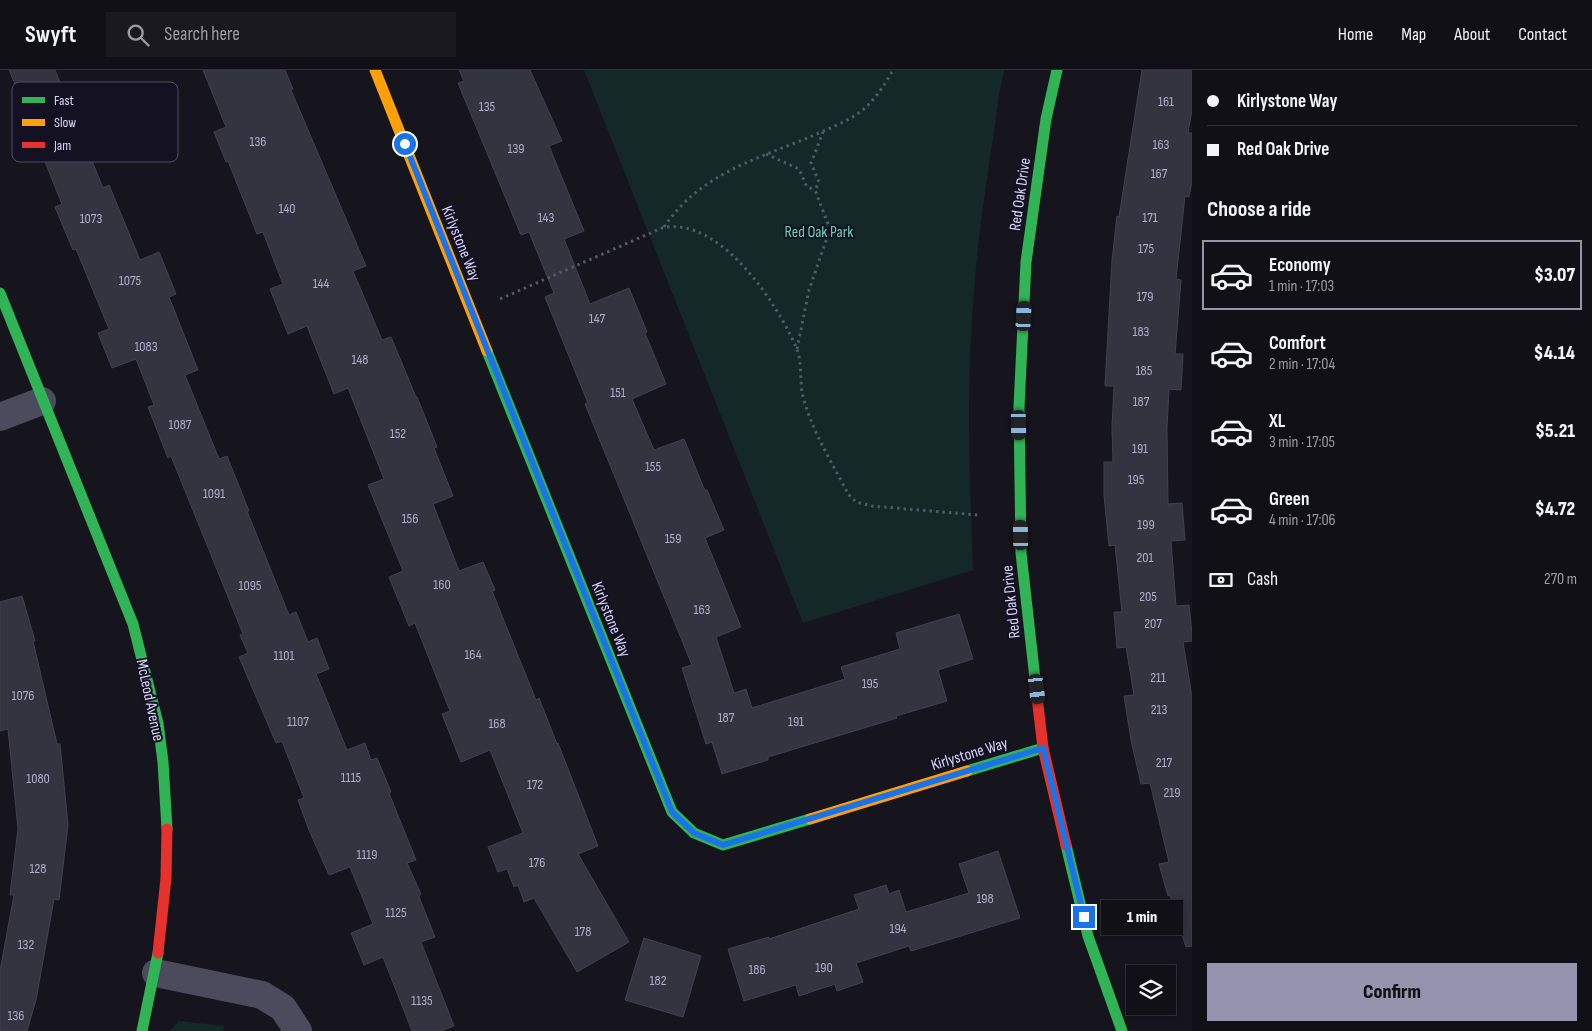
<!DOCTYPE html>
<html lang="en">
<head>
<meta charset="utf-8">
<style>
  :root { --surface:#101016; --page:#19191f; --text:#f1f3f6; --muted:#9c9da1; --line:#303035; --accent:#9593ad }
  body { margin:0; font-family:"Sofia Sans Condensed",sans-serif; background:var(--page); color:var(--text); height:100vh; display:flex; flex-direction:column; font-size:19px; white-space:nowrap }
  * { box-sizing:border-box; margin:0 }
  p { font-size:16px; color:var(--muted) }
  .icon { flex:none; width:28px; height:28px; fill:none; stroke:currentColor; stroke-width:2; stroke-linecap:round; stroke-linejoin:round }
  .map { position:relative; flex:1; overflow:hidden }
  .sheet { display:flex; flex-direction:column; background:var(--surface); width:400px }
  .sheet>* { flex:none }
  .top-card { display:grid; align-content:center; height:110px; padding:0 15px; background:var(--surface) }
  .buttons { position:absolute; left:1126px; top:895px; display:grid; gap:10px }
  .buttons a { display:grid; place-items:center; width:50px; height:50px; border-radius:0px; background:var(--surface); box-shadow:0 2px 12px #0003,0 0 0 1px var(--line); font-size:25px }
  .end { position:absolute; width:22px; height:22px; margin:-11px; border:6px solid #1a73e8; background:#fff; box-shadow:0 0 0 2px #fff }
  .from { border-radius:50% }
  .bubble { position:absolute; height:35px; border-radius:0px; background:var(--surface); box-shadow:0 2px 12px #0003,0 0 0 1px var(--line); font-size:16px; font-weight:800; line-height:35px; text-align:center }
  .car { position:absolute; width:15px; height:30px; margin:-15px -8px; border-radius:6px; box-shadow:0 0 4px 1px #0007; background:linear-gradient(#222 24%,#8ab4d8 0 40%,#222 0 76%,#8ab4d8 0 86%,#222 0) }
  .top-card b { display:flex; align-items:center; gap:18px; height:48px; font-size:19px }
  .top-card b+b { border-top:1px solid var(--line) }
  .top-card i { width:12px; height:12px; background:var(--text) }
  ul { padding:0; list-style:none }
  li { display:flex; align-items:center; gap:15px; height:70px; margin:0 10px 8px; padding:0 5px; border:2px solid transparent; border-radius:0px }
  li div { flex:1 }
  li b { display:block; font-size:19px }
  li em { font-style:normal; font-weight:800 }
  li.on { border-color:var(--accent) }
  li>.icon { width:45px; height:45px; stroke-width:1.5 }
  h2 { padding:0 15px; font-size:22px; line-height:60px }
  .pay { display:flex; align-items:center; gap:12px; height:55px; padding:0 15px; font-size:19px }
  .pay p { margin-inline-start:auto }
  .primary-button { display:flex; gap:10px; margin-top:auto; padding:10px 15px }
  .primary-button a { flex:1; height:58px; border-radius:0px; background:var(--accent); color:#111; font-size:20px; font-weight:800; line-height:58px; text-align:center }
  header { display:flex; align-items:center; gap:30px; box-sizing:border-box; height:70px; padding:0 25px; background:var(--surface); border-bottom:1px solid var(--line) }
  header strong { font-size:24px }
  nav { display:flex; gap:28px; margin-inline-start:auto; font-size:18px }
  .search { width:350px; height:45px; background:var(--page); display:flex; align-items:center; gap:12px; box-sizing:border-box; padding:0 18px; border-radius:0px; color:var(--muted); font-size:19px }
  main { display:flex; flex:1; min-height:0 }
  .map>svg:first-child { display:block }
  .green { fill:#152828 }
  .building { fill:#343340; stroke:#434051 }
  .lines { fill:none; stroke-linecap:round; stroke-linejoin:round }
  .path { stroke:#4e5b65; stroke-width:3; stroke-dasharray:2.5 4; stroke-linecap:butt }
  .street { stroke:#4c4b5d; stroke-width:28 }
  .fast { stroke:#30b455; stroke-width:11 }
  .slow { stroke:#ff9f0a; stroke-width:11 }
  .jam { stroke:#e5322d; stroke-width:11 }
  .route { stroke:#1a73e8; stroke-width:6 }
  .labels { text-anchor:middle; stroke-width:4; stroke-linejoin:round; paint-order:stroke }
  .number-label { font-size:14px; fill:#b0aecc }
  .street-label { font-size:16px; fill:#dad7fa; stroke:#131122 }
  .park-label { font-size:16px; fill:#6cd0b4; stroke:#131122 }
  .key { fill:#131122; stroke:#4f4c63; stroke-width:1 }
  .key-label { font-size:14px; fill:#dad7fa }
</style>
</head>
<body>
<header>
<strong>Swyft</strong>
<div class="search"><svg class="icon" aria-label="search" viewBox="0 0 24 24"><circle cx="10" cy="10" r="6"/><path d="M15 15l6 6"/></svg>Search here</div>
<nav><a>Home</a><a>Map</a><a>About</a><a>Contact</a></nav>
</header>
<main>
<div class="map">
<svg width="1192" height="961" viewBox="0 0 1192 961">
  <rect width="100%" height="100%" fill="#16151e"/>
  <g class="green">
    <path d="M584,0H1004L999,25C991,86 980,147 975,209C966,305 969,403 973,500L803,553Z"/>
    <path d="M179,951L224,956L223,961H170Z"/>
  </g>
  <g class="building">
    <path d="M9,0H55L103,118L109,115L140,190L159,182L176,224L169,227L198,300L185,305L219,389L227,386L249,441H247L289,545L296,542L308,572L317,568L329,599L316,604L347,680L365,673L371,690L377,688L391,722L389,723L416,790L407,793L421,824L419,827L435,867L421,872L454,956L441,961H412L383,887L364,895L351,863L373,854L350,797L329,805L309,760L298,730L304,728L282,671L276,673L239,587L248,583L240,565L243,564L171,386L168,388L148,337L154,335L136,289L112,298L98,263L109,259L76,179L73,180L55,137L62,134L31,57L33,56Z"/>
    <path d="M203,0H285L293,19L291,20L366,196L353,201L382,270L391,267L416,327H417L437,377L434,378L453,426L433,434L459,501L483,492L495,520L492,521L536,630L539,628L557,674L558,673L598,776L578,784L629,872L577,902L534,828L524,832L518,815L514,817L507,799L498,802L488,777L523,763L490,680L461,692L442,644L450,641L415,553L409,556L389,507L403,501L368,415L384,409L348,318L334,324L307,256L288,264L270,219L283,214L263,162L257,164L228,91L226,92L214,62L226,57Z"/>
    <path d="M459,0H530L562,71L549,76L584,161L564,169L590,234L629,218L647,262L645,263L666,314L632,329L654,380L684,369L705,421L707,420L724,460L705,468L741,557L716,567L734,623L746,619L752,638L845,609L841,597L900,579L896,563L959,544L973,589L938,600L947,631L896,646L897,648L768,687V690L722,704L712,672L706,674L682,598L692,595L585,334L588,333L545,227L554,223L529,162L521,165L458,13L464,11Z"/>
    <path d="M1142,0H1192V40L1188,63H1192V111L1189,127L1185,126L1176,209L1181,210L1175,284H1183L1181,320L1169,319L1167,358L1168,434L1182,433L1185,470L1171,471L1176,536L1189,535L1192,564V571L1183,572L1192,627V876L1186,877L1170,825L1168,826L1159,794L1169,792L1150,713L1141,714L1131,670L1124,626L1134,625L1126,577L1117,578L1114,542H1122L1115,475L1109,476L1104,425V392H1113L1112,357L1114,316H1105L1112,190L1117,146L1119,147Z"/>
    <path d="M22,526L35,571H33L57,674H60L68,755L59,830L54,829L36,930L27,961H0V901L14,825H10L18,759L8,659L0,661V532Z"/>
    <path d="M998,781L1020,848L911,881L909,876L856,893L863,912L837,921L835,914L799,926L796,915L744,931L728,879L769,867V869L859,839L854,825L886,815L889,824L899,820L906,842L969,823L959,794Z"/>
    <path d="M644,868L701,886L683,947L625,930Z"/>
  </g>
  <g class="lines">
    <g class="path">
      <path d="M766,84L799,99L807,117L815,120"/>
      <path d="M664,157C699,106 750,91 805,69C823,61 843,54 860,42C873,33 885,14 893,0"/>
      <path d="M500,229L662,158C719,145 777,233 796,277C802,290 800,309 802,323C804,331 807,340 810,348C819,372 836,400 848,424L856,432L872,436L978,445"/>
      <path d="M797,279L809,220L830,159L815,120L819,112L811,93L823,62"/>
    </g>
    <g class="street">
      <path d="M0,347L42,331"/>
      <path d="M156,903L262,925L283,938L298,961"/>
    </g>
    <g class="fast">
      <path d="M0,223L133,554L158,653L163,692L167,759"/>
      <path d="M487,281L672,742L694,763L723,775L810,749"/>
      <path d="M1037,627L1021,483L1019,337L1026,192L1046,49L1057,0"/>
      <path d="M967,701L1043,678"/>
      <path d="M1066,775L1088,866L1122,961"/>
      <path d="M142,961L158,883"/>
    </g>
    <g class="slow">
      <path d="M375,0L487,281"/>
      <path d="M810,749L967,701"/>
    </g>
    <g class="jam">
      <path d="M1037,627L1043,678L1066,775"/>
      <path d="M158,883L166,808L167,759"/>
    </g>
  </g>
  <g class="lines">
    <path class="route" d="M405,74L672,742L694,763L723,775L1043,678L1084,847"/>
  </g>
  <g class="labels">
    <g class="number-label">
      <text x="1166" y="36">161</text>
      <text x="487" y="41">135</text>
      <text x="258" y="76">136</text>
      <text x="1161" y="79">163</text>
      <text x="516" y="83">139</text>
      <text x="1159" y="108">167</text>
      <text x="287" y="143">140</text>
      <text x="546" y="152">143</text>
      <text x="1150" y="152">171</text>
      <text x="91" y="153">1073</text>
      <text x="1146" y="183">175</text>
      <text x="130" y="215">1075</text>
      <text x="321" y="218">144</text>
      <text x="1145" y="231">179</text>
      <text x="597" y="253">147</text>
      <text x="1141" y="266">183</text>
      <text x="146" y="281">1083</text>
      <text x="360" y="294">148</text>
      <text x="1144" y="305">185</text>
      <text x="618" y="327">151</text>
      <text x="1141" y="336">187</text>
      <text x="180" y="359">1087</text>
      <text x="398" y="368">152</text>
      <text x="1140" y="383">191</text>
      <text x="653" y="401">155</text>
      <text x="1136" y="414">195</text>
      <text x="214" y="428">1091</text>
      <text x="410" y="453">156</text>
      <text x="1146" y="459">199</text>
      <text x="673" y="473">159</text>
      <text x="1145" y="492">201</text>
      <text x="442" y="519">160</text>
      <text x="250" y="520">1095</text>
      <text x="1148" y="531">205</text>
      <text x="702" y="544">163</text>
      <text x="1153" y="558">207</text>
      <text x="473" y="589">164</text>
      <text x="284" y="590">1101</text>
      <text x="1158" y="612">211</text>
      <text x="870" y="618">195</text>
      <text x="23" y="630">1076</text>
      <text x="1159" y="644">213</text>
      <text x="726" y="652">187</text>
      <text x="298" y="656">1107</text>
      <text x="796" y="656">191</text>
      <text x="497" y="658">168</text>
      <text x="1164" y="697">217</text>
      <text x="351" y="712">1115</text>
      <text x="38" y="713">1080</text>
      <text x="535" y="719">172</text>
      <text x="1172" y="727">219</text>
      <text x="367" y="789">1119</text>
      <text x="537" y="797">176</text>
      <text x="38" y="803">128</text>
      <text x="985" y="833">198</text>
      <text x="396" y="847">1125</text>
      <text x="898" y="863">194</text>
      <text x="583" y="866">178</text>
      <text x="26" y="879">132</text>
      <text x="824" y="902">190</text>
      <text x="757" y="904">186</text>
      <text x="658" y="915">182</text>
      <text x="422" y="935">1135</text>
      <text x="16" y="950">136</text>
    </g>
    <g class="street-label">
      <text transform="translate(1019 124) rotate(-82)" y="6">Red Oak Drive</text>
      <text transform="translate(462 173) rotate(68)" y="6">Kirlystone Way</text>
      <text transform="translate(1010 532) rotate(-96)" y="6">Red Oak Drive</text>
      <text transform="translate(612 549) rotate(68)" y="6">Kirlystone Way</text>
      <text transform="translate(151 630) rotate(78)" y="6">McLeod Avenue</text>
      <text transform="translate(969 683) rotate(-17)" y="6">Kirlystone Way</text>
    </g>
    <g class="park-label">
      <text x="819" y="167">Red Oak Park</text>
    </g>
  </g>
  <rect x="12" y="12" width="166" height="80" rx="8" class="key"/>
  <rect x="22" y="27" width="23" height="6" fill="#30b455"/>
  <rect x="22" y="49" width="23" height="7" fill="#ff9f0a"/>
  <rect x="22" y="72" width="23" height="6" fill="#e5322d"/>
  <g class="key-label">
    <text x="54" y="35">Fast</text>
    <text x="54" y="57">Slow</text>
    <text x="54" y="80">Jam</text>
  </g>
</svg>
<div class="buttons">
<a><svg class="icon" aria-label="layers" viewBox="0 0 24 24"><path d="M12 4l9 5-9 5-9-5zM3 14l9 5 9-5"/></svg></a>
</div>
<i class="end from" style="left:405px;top:74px"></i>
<i class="end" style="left:1084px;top:847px"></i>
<div class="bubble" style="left:1101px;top:830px;width:82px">1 min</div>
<i class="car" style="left:1024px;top:246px;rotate:3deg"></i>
<i class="car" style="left:1019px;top:355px;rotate:179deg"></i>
<i class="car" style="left:1021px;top:465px;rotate:359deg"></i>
<i class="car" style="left:1037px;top:619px;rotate:173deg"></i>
</div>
<section class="sheet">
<div class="top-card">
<b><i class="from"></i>Kirlystone Way</b>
<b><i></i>Red Oak Drive</b>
</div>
<h2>Choose a ride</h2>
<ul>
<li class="on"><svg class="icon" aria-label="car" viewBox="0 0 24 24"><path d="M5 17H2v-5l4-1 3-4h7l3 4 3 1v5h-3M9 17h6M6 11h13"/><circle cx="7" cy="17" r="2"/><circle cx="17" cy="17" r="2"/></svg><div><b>Economy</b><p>1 min · 17:03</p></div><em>$3.07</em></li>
<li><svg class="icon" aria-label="car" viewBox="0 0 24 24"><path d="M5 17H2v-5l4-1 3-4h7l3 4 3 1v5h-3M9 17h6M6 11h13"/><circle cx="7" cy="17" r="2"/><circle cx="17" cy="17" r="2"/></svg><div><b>Comfort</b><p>2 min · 17:04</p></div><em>$4.14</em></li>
<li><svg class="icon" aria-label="car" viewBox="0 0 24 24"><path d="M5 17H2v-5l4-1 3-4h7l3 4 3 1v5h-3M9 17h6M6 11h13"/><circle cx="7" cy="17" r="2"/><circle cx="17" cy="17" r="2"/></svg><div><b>XL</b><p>3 min · 17:05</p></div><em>$5.21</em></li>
<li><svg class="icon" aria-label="car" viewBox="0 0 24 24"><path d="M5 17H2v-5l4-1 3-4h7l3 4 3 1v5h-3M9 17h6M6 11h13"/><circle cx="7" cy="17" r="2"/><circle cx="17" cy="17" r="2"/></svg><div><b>Green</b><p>4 min · 17:06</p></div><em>$4.72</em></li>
</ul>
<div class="pay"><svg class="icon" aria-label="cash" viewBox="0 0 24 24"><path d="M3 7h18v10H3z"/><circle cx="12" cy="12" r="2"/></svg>Cash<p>270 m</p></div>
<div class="primary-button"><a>Confirm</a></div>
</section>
</main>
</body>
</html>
